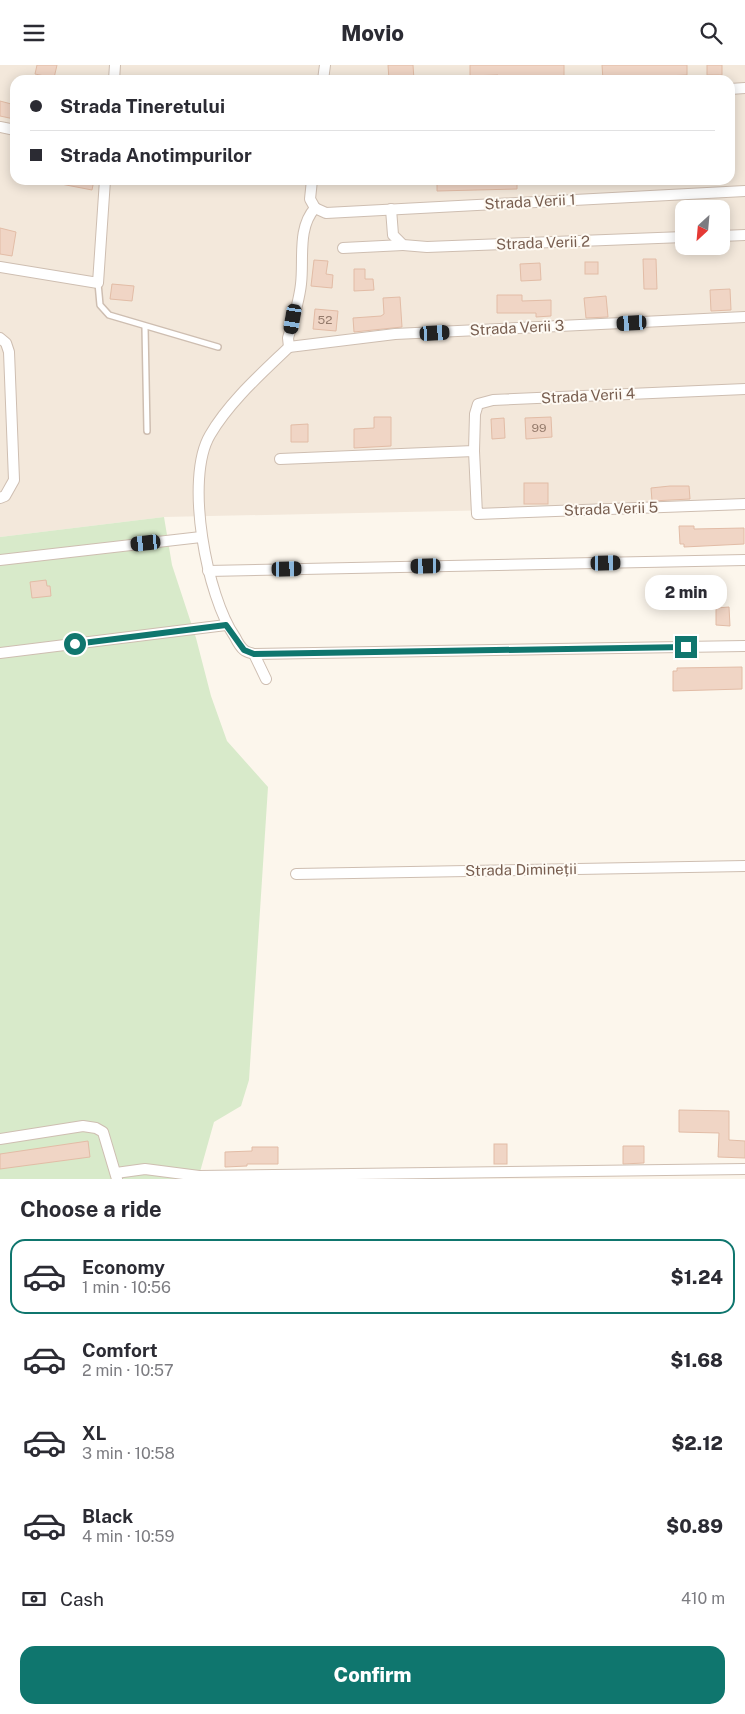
<!DOCTYPE html>
<html lang="en">
<head>
<meta charset="utf-8">
<style>
  :root { --surface:#fff; --page:#f7f7f7; --text:#2b2b33; --muted:#7c7c81; --line:#e1e1e2; --accent:#0f766e }
  body { margin:0; font-family:"Public Sans",sans-serif; background:var(--page); color:var(--text); height:100vh; display:flex; flex-direction:column; font-size:19px; white-space:nowrap }
  * { box-sizing:border-box; margin:0 }
  p { font-size:16px; color:var(--muted) }
  .icon { flex:none; width:28px; height:28px; fill:none; stroke:currentColor; stroke-width:2; stroke-linecap:round; stroke-linejoin:round }
  .map { position:relative; height:1114px; overflow:hidden }
  .panel { display:flex; flex-direction:column; background:var(--surface); flex:1 }
  .panel>* { flex:none }
  .banner { position:absolute; left:10px; top:10px; width:725px; height:110px; border-radius:15px; box-shadow:0 2px 12px #0003; display:grid; align-content:center; height:110px; padding:0 20px; background:var(--surface) }
  .needle { width:32px; rotate:206deg }
  .fabs { position:absolute; left:675px; top:135px; display:grid; gap:10px }
  .fabs a { display:grid; place-items:center; width:55px; height:55px; border-radius:10px; background:var(--surface); box-shadow:0 2px 12px #0003; font-size:25px }
  .end { position:absolute; width:22px; height:22px; margin:-11px; border:6px solid #0f766e; background:#fff; box-shadow:0 0 0 2px #fff }
  .from { border-radius:50% }
  .bubble { position:absolute; height:35px; border-radius:15px; background:var(--surface); box-shadow:0 2px 12px #0003; font-size:16px; font-weight:800; line-height:35px; text-align:center }
  .car { position:absolute; width:15px; height:30px; margin:-15px -8px; border-radius:6px; box-shadow:0 0 4px 1px #0007; background:linear-gradient(#222 24%,#8ab4d8 0 40%,#222 0 76%,#8ab4d8 0 86%,#222 0) }
  .banner b { display:flex; align-items:center; gap:18px; height:48px; font-size:19px }
  .banner b+b { border-top:1px solid var(--line) }
  .banner i { width:12px; height:12px; background:var(--text) }
  ul { padding:0; list-style:none }
  li { display:flex; align-items:center; gap:15px; height:75px; margin:0 10px 8px; padding:0 10px; border:2px solid transparent; border-radius:15px }
  li div { flex:1 }
  li b { display:block; font-size:19px }
  li em { font-style:normal; font-weight:800 }
  li.current { border-color:var(--accent) }
  li>.icon { width:45px; height:45px; stroke-width:1.5 }
  h2 { padding:0 20px; font-size:22px; line-height:60px }
  .pay { display:flex; align-items:center; gap:12px; height:55px; padding:0 20px; font-size:19px }
  .pay p { margin-inline-start:auto }
  .button { display:flex; gap:10px; margin-top:auto; padding:10px 20px }
  .button a { flex:1; height:58px; border-radius:15px; background:var(--accent); color:#fff; font-size:20px; font-weight:800; line-height:58px; text-align:center }
  header { display:flex; justify-content:space-between; align-items:center; height:65px; padding:0 20px; background:var(--surface); font-size:22px; font-weight:800 }
  .map>svg:first-child { display:block }
  .residential { fill:#f3e8db; fill-rule:evenodd }
  .green { fill:#d8eaca }
  .building { fill:#f0d5c5; stroke:#e2bca6 }
  .lines { fill:none; stroke-linecap:round; stroke-linejoin:round }
  .service-casing { stroke:#cebeb1; stroke-width:8 }
  .minor-casing { stroke:#cebeb1; stroke-width:12 }
  .service { stroke:#fff; stroke-width:5 }
  .minor { stroke:#fff; stroke-width:10 }
  .route { stroke:#0f766e; stroke-width:6 }
  .labels { text-anchor:middle; stroke-width:4; stroke-linejoin:round; paint-order:stroke }
  .number-label { font-size:12px; fill:#957b6c }
  .street-label { font-size:15px; fill:#775d4f; stroke:#fefaf3 }
</style>
</head>
<body>
<header><svg class="icon" aria-label="menu" viewBox="0 0 24 24"><path d="M4 6h16M4 12h16M4 18h16"/></svg>Movio<svg class="icon" aria-label="search" viewBox="0 0 24 24"><circle cx="10" cy="10" r="6"/><path d="M15 15l6 6"/></svg></header>
<div class="map">
<svg width="745" height="1114" viewBox="0 0 745 1114">
  <rect width="100%" height="100%" fill="#fcf6ec"/>
  <path class="residential" d="M0,0H745V440L164,452L0,472ZM15,15H730V115H15ZM684,144H721V181H684Z"/>
  <path class="green" d="M164,452L172,500L196,573L211,631L227,676L268,722L249,1015L241,1041L214,1057L198,1114H0V472Z"/>
  <g class="building">
    <path d="M37,0H57L54,13L35,9Z"/>
    <path d="M388,0H413L414,15H389Z"/>
    <path d="M470,0H564V15H498V10L470,11Z"/>
    <path d="M602,0H687V10L666,11V15H654V13L603,15Z"/>
    <rect x="707" y="0" width="15" height="10"/>
    <path d="M0,36L15,40L14,54L0,51Z"/>
    <path d="M62,115H94L92,125L61,119Z"/>
    <path d="M437,115H517V124L437,126Z"/>
    <path d="M0,163L16,167L12,191L0,189Z"/>
    <path d="M643,194H656L657,224H644Z"/>
    <path d="M314,195L328,196L326,209L333,210L332,223L311,221Z"/>
    <rect x="585" y="197" width="13" height="12"/>
    <path d="M540,198L541,215L521,216L520,199Z"/>
    <path d="M354,204H365V214H373L374,225L354,226Z"/>
    <path d="M112,219L134,221L132,236L110,234Z"/>
    <path d="M730,224L731,245L711,246L710,225Z"/>
    <path d="M497,230H522V236L551,235V251L536,252V248H497Z"/>
    <path d="M606,231L608,252L586,253L584,233Z"/>
    <path d="M400,232L402,262L354,267L353,253L381,251L384,249L383,233Z"/>
    <path d="M315,244L338,246L336,266L313,264Z"/>
    <path d="M374,352H391V381L354,383V364L374,363Z"/>
    <path d="M551,352L552,372L526,374L525,353Z"/>
    <path d="M504,353L505,373L492,374L491,354Z"/>
    <path d="M308,359V377H291V360Z"/>
    <rect x="524" y="418" width="24" height="21"/>
    <path d="M670,421H689L690,434L652,436L651,423Z"/>
    <path d="M679,461H694V464L744,463V479L684,482V479H680Z"/>
    <path d="M46,515L47,521H50L51,531L32,533L30,517Z"/>
    <path d="M729,542L730,561L716,560V543Z"/>
    <path d="M742,602V624L673,626V606H677V603Z"/>
    <path d="M679,1045L729,1046V1075L745,1076V1093L718,1092L719,1068L679,1067Z"/>
    <path d="M88,1076L90,1092L0,1104V1089Z"/>
    <rect x="494" y="1079" width="13" height="20"/>
    <path d="M623,1081H644V1098L623,1099Z"/>
    <path d="M252,1082H278V1099H247V1101L225,1102V1087L252,1086Z"/>
  </g>
  <g class="lines">
    <defs>
      <g id="service">
        <path d="M98,218L100,240L109,250L218,282"/>
        <path d="M145,262L147,366"/>
      </g>
      <g id="minor">
        <path d="M114,15L115,0"/>
        <path d="M323,15L325,0"/>
        <path d="M730,24L745,23"/>
        <path d="M0,62L15,65"/>
        <path d="M312,115L310,134L315,143"/>
        <path d="M315,143L326,148L745,126"/>
        <path d="M391,144L393,170L403,180L427,182L684,172"/>
        <path d="M721,171L745,170"/>
        <path d="M343,183L403,180"/>
        <path d="M0,202L98,218L105,115"/>
        <path d="M0,273L6,278L9,287L14,415L5,431L0,433"/>
        <path d="M289,282L395,269L745,252"/>
        <path d="M289,282L288,273C293,256 299,237 301,219C304,194 297,163 315,143"/>
        <path d="M474,386L477,449L745,439"/>
        <path d="M280,394L474,386L475,349L478,339L493,335L745,324"/>
        <path d="M0,495L201,472"/>
        <path d="M208,506L745,495"/>
        <path d="M0,588L226,560"/>
        <path d="M254,589L745,581"/>
        <path d="M266,614L254,589C251,588 246,587 244,585C240,582 237,576 235,572C207,532 184,414 210,370C229,337 262,308 289,282"/>
        <path d="M296,809L745,801"/>
        <path d="M0,1074L83,1061L96,1063L103,1067L117,1114"/>
        <path d="M116,1108L145,1104L199,1111L745,1104"/>
      </g>
    </defs>
    <use href="#service" class="service-casing"/>
    <use href="#minor" class="minor-casing"/>
    <use href="#service" class="service"/>
    <use href="#minor" class="minor"/>
  </g>
  <g class="lines">
    <path class="route" d="M75,579L226,560L244,585L254,589L686,582"/>
  </g>
  <g class="labels">
    <g class="number-label">
      <text x="325" y="259">52</text>
      <text x="539" y="367">99</text>
    </g>
    <g class="street-label">
      <text transform="translate(530 137) rotate(-3)" y="5">Strada Verii 1</text>
      <text transform="translate(543 178) rotate(-2)" y="5">Strada Verii 2</text>
      <text transform="translate(517 263) rotate(-3)" y="5">Strada Verii 3</text>
      <text transform="translate(588 331) rotate(-3)" y="5">Strada Verii 4</text>
      <text transform="translate(611 444) rotate(-2)" y="5">Strada Verii 5</text>
      <text transform="translate(521 805) rotate(-1)" y="5">Strada Dimineții</text>
    </g>
  </g>
</svg>
<div class="fabs">
<a><svg class="needle" viewBox="-14 -14 28 28"><path d="M0-13l5 13h-10z" fill="#e53935"/><path d="M0 13l5-13h-10z" fill="#7c7c81"/></svg></a>
</div>
<i class="end from" style="left:75px;top:579px"></i>
<i class="end" style="left:686px;top:582px"></i>
<div class="bubble" style="left:645px;top:510px;width:82px">2 min</div>
<i class="car" style="left:293px;top:254px;rotate:190deg"></i>
<i class="car" style="left:632px;top:258px;rotate:267deg"></i>
<i class="car" style="left:435px;top:268px;rotate:87deg"></i>
<i class="car" style="left:146px;top:478px;rotate:264deg"></i>
<i class="car" style="left:606px;top:498px;rotate:89deg"></i>
<i class="car" style="left:426px;top:501px;rotate:269deg"></i>
<i class="car" style="left:287px;top:504px;rotate:89deg"></i>
<div class="banner">
<b><i class="from"></i>Strada Tineretului</b>
<b><i></i>Strada Anotimpurilor</b>
</div>
</div>
<section class="panel">
<h2>Choose a ride</h2>
<ul>
<li class="current"><svg class="icon" aria-label="car" viewBox="0 0 24 24"><path d="M5 17H2v-5l4-1 3-4h7l3 4 3 1v5h-3M9 17h6M6 11h13"/><circle cx="7" cy="17" r="2"/><circle cx="17" cy="17" r="2"/></svg><div><b>Economy</b><p>1 min · 10:56</p></div><em>$1.24</em></li>
<li><svg class="icon" aria-label="car" viewBox="0 0 24 24"><path d="M5 17H2v-5l4-1 3-4h7l3 4 3 1v5h-3M9 17h6M6 11h13"/><circle cx="7" cy="17" r="2"/><circle cx="17" cy="17" r="2"/></svg><div><b>Comfort</b><p>2 min · 10:57</p></div><em>$1.68</em></li>
<li><svg class="icon" aria-label="car" viewBox="0 0 24 24"><path d="M5 17H2v-5l4-1 3-4h7l3 4 3 1v5h-3M9 17h6M6 11h13"/><circle cx="7" cy="17" r="2"/><circle cx="17" cy="17" r="2"/></svg><div><b>XL</b><p>3 min · 10:58</p></div><em>$2.12</em></li>
<li><svg class="icon" aria-label="car" viewBox="0 0 24 24"><path d="M5 17H2v-5l4-1 3-4h7l3 4 3 1v5h-3M9 17h6M6 11h13"/><circle cx="7" cy="17" r="2"/><circle cx="17" cy="17" r="2"/></svg><div><b>Black</b><p>4 min · 10:59</p></div><em>$0.89</em></li>
</ul>
<div class="pay"><svg class="icon" aria-label="cash" viewBox="0 0 24 24"><path d="M3 7h18v10H3z"/><circle cx="12" cy="12" r="2"/></svg>Cash<p>410 m</p></div>
<div class="button"><a>Confirm</a></div>
</section>
</body>
</html>
